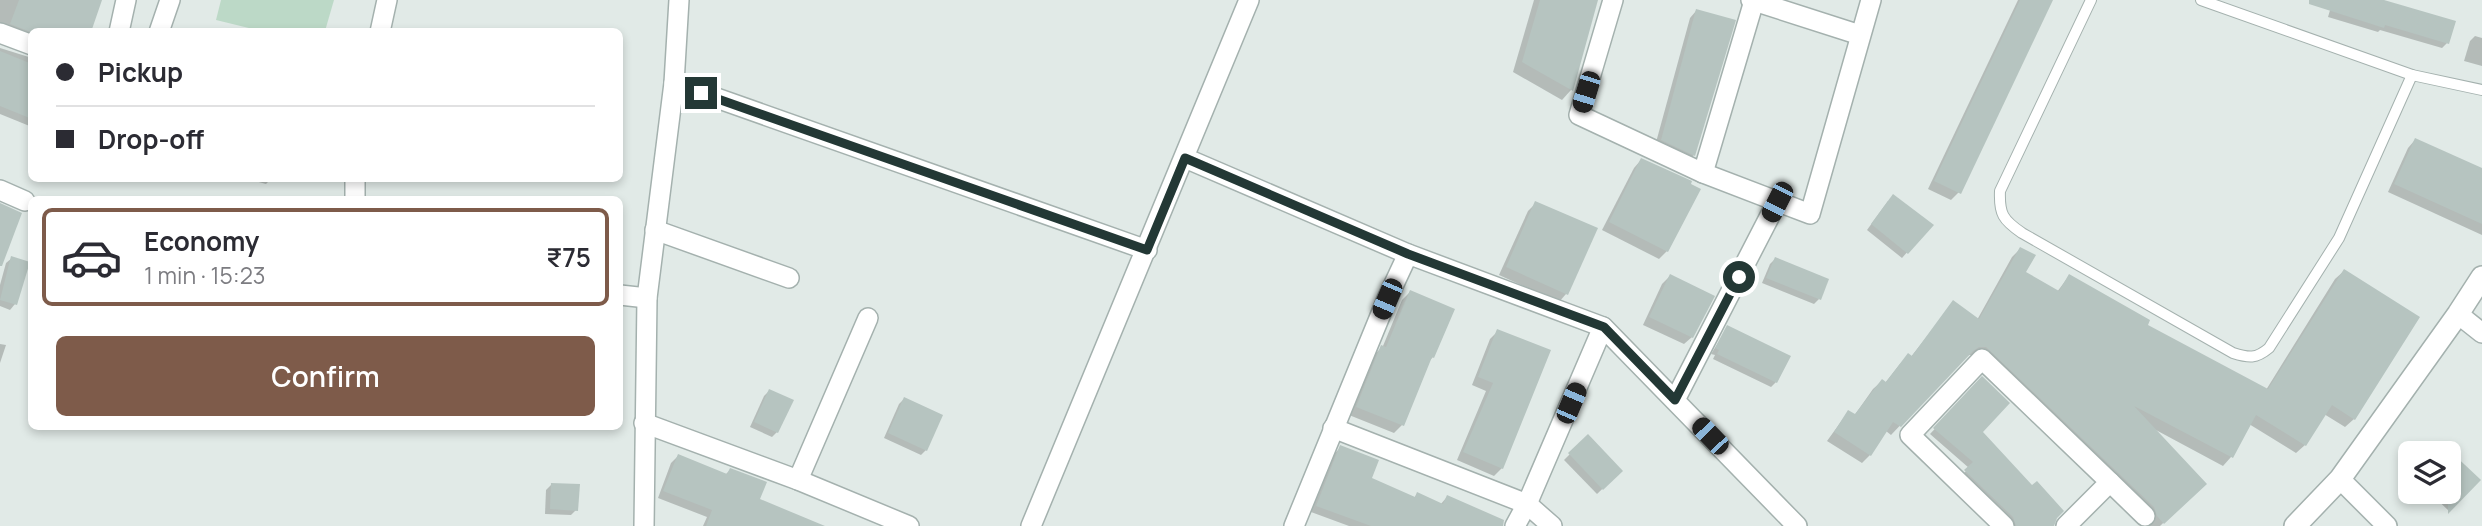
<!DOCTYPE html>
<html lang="en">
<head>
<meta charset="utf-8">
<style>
  :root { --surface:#fff; --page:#f2f2f3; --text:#2b2b33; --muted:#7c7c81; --line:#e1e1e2; --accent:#7e5b4a }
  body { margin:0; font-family:Manrope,sans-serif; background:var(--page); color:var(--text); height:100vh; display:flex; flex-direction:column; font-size:26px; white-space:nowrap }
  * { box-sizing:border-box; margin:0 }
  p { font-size:23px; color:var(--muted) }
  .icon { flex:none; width:38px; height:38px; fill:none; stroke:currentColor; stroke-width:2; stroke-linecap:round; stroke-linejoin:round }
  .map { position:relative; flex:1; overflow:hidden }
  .drawer { position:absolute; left:28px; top:196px; width:595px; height:234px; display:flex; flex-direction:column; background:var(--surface); border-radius:10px; box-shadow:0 4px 10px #0003 }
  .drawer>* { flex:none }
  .guide { position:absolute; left:28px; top:28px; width:595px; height:154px; border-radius:10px; box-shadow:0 4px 10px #0003; display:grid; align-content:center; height:154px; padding:0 28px; background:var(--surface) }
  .buttons { position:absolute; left:2398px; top:441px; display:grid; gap:14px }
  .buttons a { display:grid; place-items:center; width:63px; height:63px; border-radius:10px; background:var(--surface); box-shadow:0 4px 10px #0003; font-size:35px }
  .end { position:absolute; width:32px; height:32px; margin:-16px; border:9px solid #233835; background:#fff; box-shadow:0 0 0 4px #fff }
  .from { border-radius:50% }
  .car { position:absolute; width:21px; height:42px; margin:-21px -10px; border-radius:9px; box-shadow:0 0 5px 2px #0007; background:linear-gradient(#222 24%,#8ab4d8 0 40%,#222 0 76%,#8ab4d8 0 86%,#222 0) }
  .guide b { display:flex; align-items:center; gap:24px; height:66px; font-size:26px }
  .guide b+b { border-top:2px solid var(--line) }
  .guide i { width:18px; height:18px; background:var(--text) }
  ul { padding:12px 0 0; list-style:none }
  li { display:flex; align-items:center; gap:21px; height:98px; margin:0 14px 10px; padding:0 14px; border:4px solid transparent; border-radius:10px }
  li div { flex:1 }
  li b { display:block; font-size:26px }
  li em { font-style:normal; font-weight:600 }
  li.active { border-color:var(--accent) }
  li>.icon { width:63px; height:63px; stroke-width:1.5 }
  .cta { display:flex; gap:14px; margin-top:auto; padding:14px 28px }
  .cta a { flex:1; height:80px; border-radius:10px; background:var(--accent); color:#fff; font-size:28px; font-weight:600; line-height:80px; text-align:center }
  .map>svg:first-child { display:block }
  .green { fill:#bcd9c7 }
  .shadow { fill:#0003 }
  .building { fill:#b6c4c0 }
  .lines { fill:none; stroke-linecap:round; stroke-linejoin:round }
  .service-casing { stroke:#a4b1ae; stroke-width:12 }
  .minor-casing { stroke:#a4b1ae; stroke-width:22 }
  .tertiary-casing { stroke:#a4b1ae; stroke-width:24 }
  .service { stroke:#fff; stroke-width:10 }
  .minor { stroke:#fff; stroke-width:19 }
  .tertiary { stroke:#fff; stroke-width:21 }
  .route { stroke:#233835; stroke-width:9 }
</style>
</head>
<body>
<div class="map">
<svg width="2482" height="526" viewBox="0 0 2482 526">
  <rect width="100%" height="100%" fill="#e1eae7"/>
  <path class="green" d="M221,0H334L325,31H261L216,20Z"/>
  <g class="shadow">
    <path d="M0,0H100L32,32V40L0,28Z"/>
    <path d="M1534,0H1596L1571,90L1562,100L1513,72Z"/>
    <path d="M2018,0H2051L1959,192L1951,200L1928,189Z"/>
    <path d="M2333,0H2383L2447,43L2442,48L2380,30L2378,32L2328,17Z"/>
    <path d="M1696,11L1694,155L1687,161L1655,146L1690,18Z"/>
    <path d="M2475,36L2482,38V66L2464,61L2470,41Z"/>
    <path d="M0,48L32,58V127L0,114Z"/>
    <path d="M2415,140L2482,170V235L2388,192L2408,148Z"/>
    <path d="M1641,160L1667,251L1659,259L1602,230L1634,168Z"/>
    <path d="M244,178H272L266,184Z"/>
    <path d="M1888,201L1931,225L1902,258L1867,230Z"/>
    <path d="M1536,203L1595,229L1566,294L1559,302L1499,275L1528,211Z"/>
    <path d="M2020,249L2024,273L2057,292L2069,276L2145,326L2266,390L2335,279L2344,271L2354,419L2345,427L2324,414L2305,445L2296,453L2249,424L2231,457L2223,466L2154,429L2204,484L2160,526H2150L2146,516L1977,355H1969L1964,358L1891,435L1886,431L1870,455L1862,463L1827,441L1848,412L1854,416L1873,389L1882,381L1885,383L1900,364L1910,358L1954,302L1977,320L2012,257Z"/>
    <path d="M12,258L15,304L10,310L0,306V285L6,263Z"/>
    <path d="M1775,259L1819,299L1814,304L1762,283L1770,264Z"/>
    <path d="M1670,276L1692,337L1684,344L1643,325L1662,284Z"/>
    <path d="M1410,292L1453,310L1433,357L1428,362L1402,425L1394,433L1349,415L1374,355L1383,346L1402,300Z"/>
    <path d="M1728,327L1776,382L1771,387L1713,359L1715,355L1711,354Z"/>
    <path d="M1498,331L1502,468L1494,476L1457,460L1486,391L1472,385L1490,339Z"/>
    <path d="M0,344L6,345L0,363Z"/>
    <path d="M1982,379L1981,431L2053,522V526H2010L1960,477L1969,468L1930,434Z"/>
    <path d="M769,391L777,432L772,437L750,427L764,396Z"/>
    <path d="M904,399L926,450L921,455L884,438L899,404Z"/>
    <path d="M1588,436L1621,471L1597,494L1564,460Z"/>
    <path d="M1341,447L1370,479L1414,498L1417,494L1440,505L1447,497L1486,526H1349L1311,512L1335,453Z"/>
    <path d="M2446,449L2478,480L2449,511L2429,492H2448V453H2442Z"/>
    <path d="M678,456L725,475L730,470L758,500L790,526H703L707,517L658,498L671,463Z"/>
    <path d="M552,484L576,510L571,515L545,514L546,490Z"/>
  </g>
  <g class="building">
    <path d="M19,0H102L91,32H31L10,24Z"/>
    <path d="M1540,0H1598L1573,91L1522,62Z"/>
    <path d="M2020,0H2053L1961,194L1934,181Z"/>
    <path d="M2309,0H2384L2456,21L2449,44L2385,25L2384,28L2309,4Z"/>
    <path d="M1696,9L1736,20L1695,156L1661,140Z"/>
    <path d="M0,51L32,64V119L0,106Z"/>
    <path d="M2415,138L2482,168V224L2394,184Z"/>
    <path d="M1641,158L1692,181L1691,184L1701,189L1668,252L1609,222Z"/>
    <path d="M1893,194L1934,225L1908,254L1871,224Z"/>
    <path d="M1535,201L1598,228L1568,295L1506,267Z"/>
    <path d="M0,203L22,213L2,266H0Z"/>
    <path d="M2020,247L2036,255L2026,272L2059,291L2069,274L2150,320L2148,325L2268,389L2344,269L2420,317L2355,420L2332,405L2306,446L2256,415L2233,458L2134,406L2207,484L2164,524L2157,516L2154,507L1986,347H1979L1973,351L1901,427L1893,422L1871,456L1834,432L1848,410L1855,414L1882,379L1886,382L1908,353L1912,356L1953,300L1979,319Z"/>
    <path d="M11,256L30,262L17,305L0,300Z"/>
    <path d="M1775,257L1829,279L1821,300L1766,278Z"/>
    <path d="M1670,274L1715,296L1693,338L1649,317Z"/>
    <path d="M1410,290L1455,309L1434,358L1432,357L1404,426L1356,407L1381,345L1386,347Z"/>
    <path d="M1727,325L1791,356L1777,383L1717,354L1719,350L1715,348Z"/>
    <path d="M1497,329L1551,350L1503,469L1463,452L1493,383L1478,377Z"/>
    <path d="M1982,376L2010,403L1983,432L2032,485L2037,481L2064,511L2057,518L2054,526H2016L2013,517L1964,470L1973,462L1933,428Z"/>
    <path d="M769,389L794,400L778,433L754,422Z"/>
    <path d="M904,397L943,415L927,451L888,433Z"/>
    <path d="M1588,434L1623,471L1603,490L1568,453Z"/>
    <path d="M1340,445L1379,460L1372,478L1415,497L1417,492L1443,504L1447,495L1504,520L1503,526H1371L1316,506Z"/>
    <path d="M2448,449L2481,480L2448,514Z"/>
    <path d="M678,454L727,474L730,468L767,482L760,499L825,526H706L712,510L663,491Z"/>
    <path d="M551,483L580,484L578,511L550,509Z"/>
  </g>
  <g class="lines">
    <defs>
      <g id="service">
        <path d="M2091,0L2000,191C1999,214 2003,220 2022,233L2233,353C2249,358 2256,359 2269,348L2339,238L2412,75"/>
        <path d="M2201,0L2412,75L2482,90"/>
      </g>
      <g id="minor">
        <path d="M1613,0L1579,115L1703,173L1810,214L1871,0"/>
        <path d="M1751,0L1860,35"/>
        <path d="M119,32L126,0"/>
        <path d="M159,32L170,0"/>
        <path d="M380,32L387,0"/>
        <path d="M0,33L32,45"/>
        <path d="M674,83L1147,250"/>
        <path d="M1185,158L1408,254"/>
        <path d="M1703,173L1754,1"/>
        <path d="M0,190L25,201"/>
        <path d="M355,200V178"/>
        <path d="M655,230L789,278"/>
        <path d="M620,295L647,298"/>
        <path d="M2458,314L2482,333"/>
        <path d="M1675,400L1777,202"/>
        <path d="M644,423L798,480L909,526"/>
        <path d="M1333,428L1527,504L1552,526"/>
        <path d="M2340,479L2387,526"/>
        <path d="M798,480L868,318"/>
        <path d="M2110,482L2145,516"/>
        <path d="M644,526L647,298L674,83L679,0"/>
        <path d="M1031,526L1249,0"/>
        <path d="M1294,526L1387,299L1408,254L1603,327L1797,526"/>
        <path d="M1515,526L1527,504L1603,327"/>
        <path d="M2004,526L1910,435L1982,359L2110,482L2066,526"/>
      </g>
      <path id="tertiary" d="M2295,526L2340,479L2458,314L2482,277"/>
    </defs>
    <use href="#service" class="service-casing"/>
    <use href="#minor" class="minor-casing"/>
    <use href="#tertiary" class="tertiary-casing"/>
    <use href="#service" class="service"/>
    <use href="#minor" class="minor"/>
    <use href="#tertiary" class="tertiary"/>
  </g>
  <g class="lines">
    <path class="route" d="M701,93L1147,250L1185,158L1408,254L1604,327L1675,400L1739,277"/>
  </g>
</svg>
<div class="buttons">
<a><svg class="icon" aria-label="layers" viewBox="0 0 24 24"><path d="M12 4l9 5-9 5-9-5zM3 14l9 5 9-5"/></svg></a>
</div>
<i class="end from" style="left:1739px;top:277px"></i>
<i class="end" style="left:701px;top:93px"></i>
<i class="car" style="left:1586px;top:92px;rotate:197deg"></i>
<i class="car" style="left:1777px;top:202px;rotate:207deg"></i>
<i class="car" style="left:1387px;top:299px;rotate:203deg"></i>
<i class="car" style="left:1571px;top:403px;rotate:23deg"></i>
<i class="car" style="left:1710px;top:436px;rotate:316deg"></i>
<div class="guide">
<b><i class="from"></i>Pickup</b>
<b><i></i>Drop-off</b>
</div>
<section class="drawer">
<ul>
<li class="active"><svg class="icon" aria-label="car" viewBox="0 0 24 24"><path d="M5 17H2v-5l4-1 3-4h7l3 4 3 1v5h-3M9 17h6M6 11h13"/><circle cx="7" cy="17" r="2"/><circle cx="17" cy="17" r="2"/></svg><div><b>Economy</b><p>1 min · 15:23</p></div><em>₹75</em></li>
</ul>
<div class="cta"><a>Confirm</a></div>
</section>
</div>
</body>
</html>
